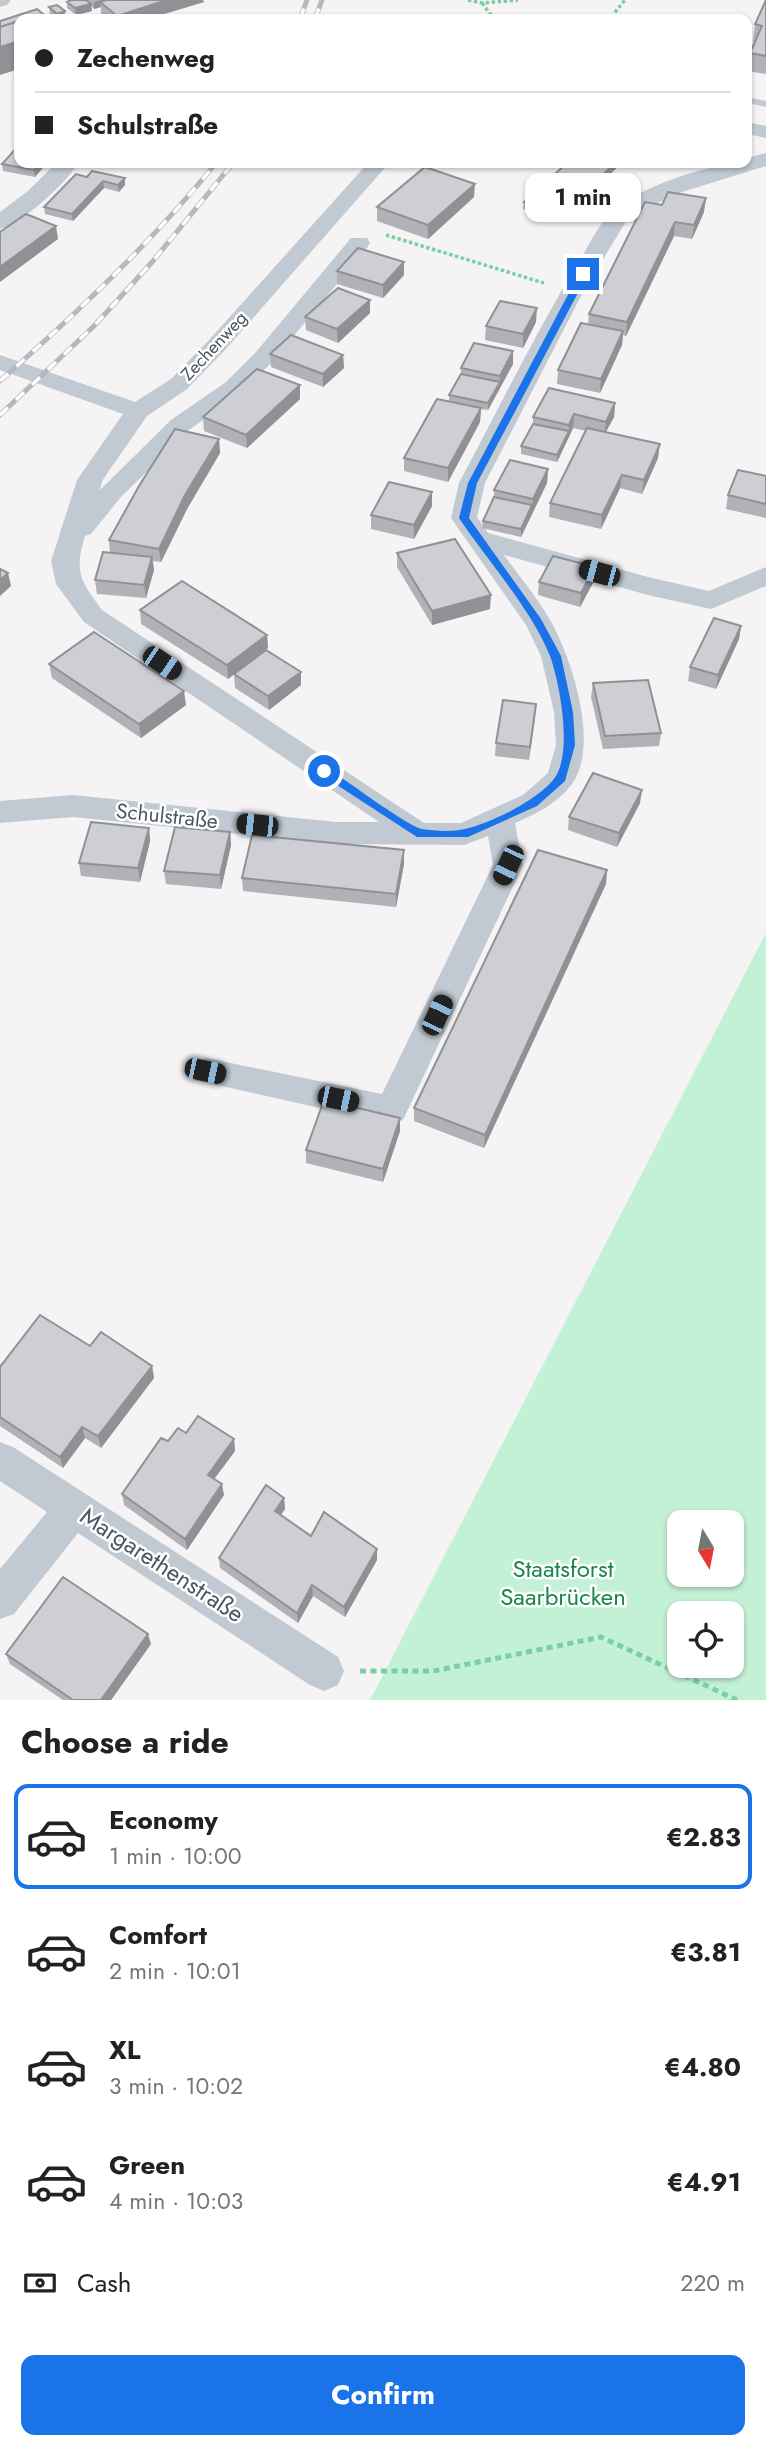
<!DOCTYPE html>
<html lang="en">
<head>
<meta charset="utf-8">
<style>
  :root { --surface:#fff; --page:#f2f2f2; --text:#222; --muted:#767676; --line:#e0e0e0; --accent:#1a73e8 }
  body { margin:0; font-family:Jost,sans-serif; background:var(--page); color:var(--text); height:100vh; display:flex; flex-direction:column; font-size:26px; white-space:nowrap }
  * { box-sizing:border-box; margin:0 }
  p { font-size:23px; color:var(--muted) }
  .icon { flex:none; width:38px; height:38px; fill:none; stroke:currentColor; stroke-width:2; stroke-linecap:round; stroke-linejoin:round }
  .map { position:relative; height:1700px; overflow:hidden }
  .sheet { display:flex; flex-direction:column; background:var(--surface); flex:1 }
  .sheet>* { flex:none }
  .guide { position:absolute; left:14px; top:14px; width:738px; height:154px; border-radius:14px; box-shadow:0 2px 5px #0004; display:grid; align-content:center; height:154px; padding:0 21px; background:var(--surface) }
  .needle { width:46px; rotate:170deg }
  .controls { position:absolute; left:667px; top:1510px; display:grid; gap:14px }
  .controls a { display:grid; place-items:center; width:77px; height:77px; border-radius:14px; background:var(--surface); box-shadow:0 2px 5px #0004; font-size:35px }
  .end { position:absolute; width:32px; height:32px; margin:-16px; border:9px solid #1a73e8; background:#fff; box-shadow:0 0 0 4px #fff }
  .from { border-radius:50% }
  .bubble { position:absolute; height:49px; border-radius:14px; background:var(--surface); box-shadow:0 2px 5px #0004; font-size:23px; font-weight:700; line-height:49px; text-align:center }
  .car { position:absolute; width:21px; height:42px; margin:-21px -10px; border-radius:9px; box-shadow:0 0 5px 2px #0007; background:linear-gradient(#222 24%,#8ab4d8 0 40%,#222 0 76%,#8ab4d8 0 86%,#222 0) }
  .guide b { display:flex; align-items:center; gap:24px; height:66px; font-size:26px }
  .guide b+b { border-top:2px solid var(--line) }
  .guide i { width:18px; height:18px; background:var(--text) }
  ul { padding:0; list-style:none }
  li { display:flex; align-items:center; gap:21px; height:105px; margin:0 14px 10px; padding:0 7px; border:4px solid transparent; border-radius:14px }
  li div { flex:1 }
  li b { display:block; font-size:26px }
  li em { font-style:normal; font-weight:700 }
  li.selected { border-color:var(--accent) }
  li>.icon { width:63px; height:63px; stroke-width:1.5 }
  h2 { padding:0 21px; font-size:32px; line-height:84px }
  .pay { display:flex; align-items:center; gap:18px; height:77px; padding:0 21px; font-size:26px }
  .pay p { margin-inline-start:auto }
  .action { display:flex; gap:14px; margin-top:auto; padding:14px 21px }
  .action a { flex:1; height:80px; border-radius:14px; background:var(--accent); color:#fff; font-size:28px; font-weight:700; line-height:80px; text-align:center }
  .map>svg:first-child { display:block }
  .green { fill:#c3f1d5; fill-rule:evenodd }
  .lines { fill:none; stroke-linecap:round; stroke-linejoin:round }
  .path-far1 { stroke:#7ad0a6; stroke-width:3.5; stroke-dasharray:3.5 2.5; stroke-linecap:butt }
  .path { stroke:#7ad0a6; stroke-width:5; stroke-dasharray:6 4.5; stroke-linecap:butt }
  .service { fill:#c1cad2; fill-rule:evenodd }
  .minor { fill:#c1cad2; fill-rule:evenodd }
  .rail-casing { stroke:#b5b8bd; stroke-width:5 }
  .rail { stroke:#fff; stroke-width:3.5; stroke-dasharray:11; stroke-linecap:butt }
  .wall { fill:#b0b2b7 }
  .shaded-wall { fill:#909195 }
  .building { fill:#cdcfd5; stroke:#909195; stroke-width:2 }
  .route { fill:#1a73e8 }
  .labels { text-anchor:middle; stroke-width:5; stroke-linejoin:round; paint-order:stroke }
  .far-street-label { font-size:18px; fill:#4a5661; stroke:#fff }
  .street-label { font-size:21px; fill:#4a5661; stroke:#fff }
  .near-street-label { font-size:24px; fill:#4a5661; stroke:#fff }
  .near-park-label { font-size:24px; fill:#17864f; stroke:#fff }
</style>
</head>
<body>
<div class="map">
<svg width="766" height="1700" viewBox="0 0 766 1700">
  <rect width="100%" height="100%" fill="#f5f3f3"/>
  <path class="green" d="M766,933V1700H370ZM679,1522H732V1575H679ZM679,1614H732V1666H679Z"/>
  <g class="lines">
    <g class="path-far1">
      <path d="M468,0L482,3L518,0"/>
      <path d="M482,3L494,19"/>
      <path d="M611,17L625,0"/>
      <path d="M386,235L544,283"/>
    </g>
    <path class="path" d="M360,1671H434L601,1637L737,1700"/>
    <path class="service" d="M747,97L766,101V107L747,103Z"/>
    <g class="minor">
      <path d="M0,0H11L7,5L0,7Z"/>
      <path d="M747,122L766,126V138L747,134Z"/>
      <path d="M766,153V166L679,193L649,207L625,223L583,292L485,483L477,517L488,533L648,577L709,591L766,567V586L711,609L648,595L504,555C519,576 537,597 550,620C572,658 600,745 572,784C558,803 536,814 515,823L523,865L403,1120L391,1124L195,1080L190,1071L195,1062L206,1058L382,1094L493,865L488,836L464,845L336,844L73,817L0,823V801L73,795L336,822H379L84,622L56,584L51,561L77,480L123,414L0,370V355L135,402L171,379L209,340L368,163H389L225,350L187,389L147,416L102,481L100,490L171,420L226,382L256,352L351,238H367L370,243L367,248L272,362L242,392L189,430L121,497L91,534L85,536C74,572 80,580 102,610L424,823H461L523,795L548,773L556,745L554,712L541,656L526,625L451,518L459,483C498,410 535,334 578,263C588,248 597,226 610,214C637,187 710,163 747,163V158Z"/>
      <path d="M56,163H79C64,184 25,222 0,229V212L28,191Z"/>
      <path d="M0,1442L13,1447L338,1657L344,1671L338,1685L324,1691L310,1685L78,1533L14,1614L0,1619V1569L47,1512L0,1481Z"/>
    </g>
    <defs>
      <g id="rail">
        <path d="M300,19L307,0"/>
        <path d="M315,19L322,0"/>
        <path d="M0,381C77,313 151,243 216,163"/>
        <path d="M0,415L95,325L153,261L233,163"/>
      </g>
    </defs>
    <use href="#rail" class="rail-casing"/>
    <use href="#rail" class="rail"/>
  </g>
  <g class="wall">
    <path d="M71,0H102V1L106,0H203L204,2L147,19H107L101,15V7L94,9L91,6L92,11L76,15L67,8V2Z"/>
    <path d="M766,0V74L747,71L750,53L755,43L753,42L755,24Z"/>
    <path d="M49,7L65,11V18L56,19L50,14Z"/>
    <path d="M47,163L35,177L3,171L2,164Z"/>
    <path d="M567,163H622L559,221L523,209L524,202Z"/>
    <path d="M664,163H682L676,167Z"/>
    <path d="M87,177L125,178V185L119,192L104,188L73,221L45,214L44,207Z"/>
    <path d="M474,197L428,239L377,221V207Z"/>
    <path d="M645,202L704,212L692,239L674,236L626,336L623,335L622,345L600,393L557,384L558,370L588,324L589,314Z"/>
    <path d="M337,271L404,275L383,298L337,284Z"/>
    <path d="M370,300V313L338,343L306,330L305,317Z"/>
    <path d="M536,322L523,348L485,340L486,326Z"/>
    <path d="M513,351V364L488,410L481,409L480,422L448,482L404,471V458L449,401V395L461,374V368Z"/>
    <path d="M270,354L343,355L344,368L323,387L271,367Z"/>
    <path d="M300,399L247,448L204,431L203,417Z"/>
    <path d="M615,403L614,417L606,432L658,458L642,494L620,488L601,529L549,517L550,503L586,431L573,428L557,462L521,454V446L533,424V417Z"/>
    <path d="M219,439L220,453L187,509L161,562L153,561L154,570L146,598L97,594L95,580L110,553L109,540Z"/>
    <path d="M548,469L547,483L521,537L482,528L483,521L494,497V490Z"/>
    <path d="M766,476V518L726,509L728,495Z"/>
    <path d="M432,506L414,539L371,529V515Z"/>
    <path d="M397,553L490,609L432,625L397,567Z"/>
    <path d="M594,581L580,607L538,595L539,582Z"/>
    <path d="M140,610L267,635L268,648L228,679L141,624Z"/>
    <path d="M741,626L739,639L716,689L688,681L690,667Z"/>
    <path d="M49,664L186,705L141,738L52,678Z"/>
    <path d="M301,672V685L269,710L235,688L234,674Z"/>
    <path d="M593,683L661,733L659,746L603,749L591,697Z"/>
    <path d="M536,704L529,760L495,756L496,743Z"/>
    <path d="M640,803L617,847L568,830L569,817Z"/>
    <path d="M149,828L150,841L140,882L81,876L79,863Z"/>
    <path d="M230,832L231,845L221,889L166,884L164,871Z"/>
    <path d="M404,850V864L396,907L243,891L242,878Z"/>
    <path d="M607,870L606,884L484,1148L414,1121V1108Z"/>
    <path d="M400,1131L383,1182L306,1163V1150Z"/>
    <path d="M90,1346L152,1366L154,1378L101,1448L85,1438L63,1468L0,1426V1367Z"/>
    <path d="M186,1433L234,1439L235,1451L214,1479L224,1495L187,1550L124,1505L122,1494L168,1441Z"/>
    <path d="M284,1498L285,1509L280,1515L311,1536L377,1549V1560L345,1617L313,1596L298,1623L220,1568L219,1558Z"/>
    <path d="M151,1644L111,1700H63L10,1664L6,1654Z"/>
  </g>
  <g class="shaded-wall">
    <path d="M102,0V4L100,2L101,7L94,9V2Z"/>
    <path d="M167,0H203L204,2L147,19H117V16Z"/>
    <path d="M91,4L92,11L76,15L75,8Z"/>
    <path d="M65,11V18L58,19L57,14Z"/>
    <path d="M19,41V69L0,75V47Z"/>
    <path d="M40,163H47L35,177L34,170Z"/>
    <path d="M611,163H622L559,221V214L611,167Z"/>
    <path d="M125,178V185L119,192L118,185Z"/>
    <path d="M103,181L104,188L73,221L72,214Z"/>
    <path d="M475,184L474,197L428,239V225Z"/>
    <path d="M706,198L704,212L692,239L694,225Z"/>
    <path d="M675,222L674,236L626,336L627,322Z"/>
    <path d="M56,226L58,239L0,282V267Z"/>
    <path d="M404,262V275L383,298V285Z"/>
    <path d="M370,300V313L338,343L337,329Z"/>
    <path d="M537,308L536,322L523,348V334Z"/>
    <path d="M623,331L622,345L600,393L601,379Z"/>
    <path d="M513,351V364L499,390L500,376Z"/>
    <path d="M343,355L344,368L323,387V374Z"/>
    <path d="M500,382L499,390L488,410V403Z"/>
    <path d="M300,385V399L247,448L246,435Z"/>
    <path d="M615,403L614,417L604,435L606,422Z"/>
    <path d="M481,408L480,422L448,482V468Z"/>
    <path d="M574,414L573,428L568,439L569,425Z"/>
    <path d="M569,431L568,439L557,462V455Z"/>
    <path d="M219,439L220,453L187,509L161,562L159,549L185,495Z"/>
    <path d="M660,444L658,458L642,494L644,480Z"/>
    <path d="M548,469L547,483L521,537V529L532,505L533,499Z"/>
    <path d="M622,475L620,488L601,529L602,515Z"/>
    <path d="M432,492V506L414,539V525Z"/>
    <path d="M152,557L154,570L146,598L144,585Z"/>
    <path d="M595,567L594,581L580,607L581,593Z"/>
    <path d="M8,573L11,586L0,596V580Z"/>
    <path d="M491,595L490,609L432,625V611Z"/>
    <path d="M741,626L739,639L716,689L718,675Z"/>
    <path d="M267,635L268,648L228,679L227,665Z"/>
    <path d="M301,672V685L269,710L268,696Z"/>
    <path d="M184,691L186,705L141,738L139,724Z"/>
    <path d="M536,704L535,718L529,760L530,747Z"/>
    <path d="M642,790L640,803L617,847L619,833Z"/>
    <path d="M149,828L150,841L140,882L138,868Z"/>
    <path d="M230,832L231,845L221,889L220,875Z"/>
    <path d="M404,850V864L396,907V894Z"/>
    <path d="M607,870L606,884L484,1148L485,1135Z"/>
    <path d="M400,1118V1131L383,1182V1169Z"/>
    <path d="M152,1366L154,1378L101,1448L98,1436Z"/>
    <path d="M82,1427L85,1438L63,1468L60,1457Z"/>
    <path d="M234,1439L235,1451L209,1486L208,1475Z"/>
    <path d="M222,1484L224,1495L187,1550L185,1539Z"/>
    <path d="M284,1498L285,1509L276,1522L275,1511Z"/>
    <path d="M377,1549V1560L345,1617L344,1607Z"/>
    <path d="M312,1585L313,1596L298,1623L297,1613Z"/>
    <path d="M148,1634L151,1644L111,1700H101Z"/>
  </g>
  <g class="building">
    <path d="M71,0H86L91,4L75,8L67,2Z"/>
    <path d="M106,0H167L117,16L100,2Z"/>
    <path d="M766,0V56L750,53L762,26L755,24Z"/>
    <path d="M57,5L65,11L57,14L49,7Z"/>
    <path d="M37,9L49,19H33L31,17L19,19V21L0,27V21Z"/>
    <path d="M19,21V41L0,47V27Z"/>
    <path d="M19,145V163H40L34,170L2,164Z"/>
    <path d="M567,163H598L611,167L559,214L524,202Z"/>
    <path d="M425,167L475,184L428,225L377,207Z"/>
    <path d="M92,171L125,178L118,185L103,181L72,214L44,207L76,174L87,177Z"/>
    <path d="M668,192L706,198L694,225L675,222L627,322L589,314L645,202L662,205Z"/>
    <path d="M26,214L56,226L0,267V232Z"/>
    <path d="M358,248L404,262L383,285L337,271Z"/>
    <path d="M338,288L370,300L337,329L305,317Z"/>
    <path d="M500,301L537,308L523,334L486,326Z"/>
    <path d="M581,323L623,331L601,379L558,370Z"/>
    <path d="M291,335L343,355L323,374L270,354Z"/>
    <path d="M474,343L513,351L500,376L461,368Z"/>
    <path d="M257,369L300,385L246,435L203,417Z"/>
    <path d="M461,374L500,382L488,403L449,395Z"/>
    <path d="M549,388L615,403L606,422L574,414L569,425L533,417Z"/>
    <path d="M437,399L481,408L448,468L404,458Z"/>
    <path d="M533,424L569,431L557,455L521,446Z"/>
    <path d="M587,428L660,444L644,480L622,475L602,515L550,503Z"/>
    <path d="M175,429L219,439L185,495L159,549L109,540L139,486Z"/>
    <path d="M510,460L548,469L533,499L494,490Z"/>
    <path d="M738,470L766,476V504L728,495Z"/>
    <path d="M389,482L432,492L414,525L371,515Z"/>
    <path d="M494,497L532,505L521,529L483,521Z"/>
    <path d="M455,539L491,595L432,611L397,553Z"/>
    <path d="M103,552L152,557L144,585L95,580Z"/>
    <path d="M553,556L595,567L581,593L539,582Z"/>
    <path d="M0,569L8,573L0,580Z"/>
    <path d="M182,581L267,635L227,665L140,610Z"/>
    <path d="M714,618L741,626L718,675L690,667Z"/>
    <path d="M94,632L184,691L139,724L49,664Z"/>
    <path d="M266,650L301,672L268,696L234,674Z"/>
    <path d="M648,680L661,733L605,736L593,683Z"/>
    <path d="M503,700L536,704L530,747L496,743Z"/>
    <path d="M593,773L642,790L619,833L569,817Z"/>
    <path d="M91,822L149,828L138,868L79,863Z"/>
    <path d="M175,827L230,832L220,875L164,871Z"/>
    <path d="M252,835L404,850L396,894L242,878Z"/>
    <path d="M538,850L607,870L485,1135L414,1108Z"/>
    <path d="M324,1100L400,1118L383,1169L306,1150Z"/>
    <path d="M40,1315L90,1346L101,1332L152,1366L98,1436L82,1427L60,1457L0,1417V1367Z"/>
    <path d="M198,1416L234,1439L208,1475L222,1484L185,1539L122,1494L161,1438L168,1441L178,1428L186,1433Z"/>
    <path d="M266,1485L284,1498L275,1511L311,1536L324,1512L377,1549L344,1607L312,1585L297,1613L219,1558Z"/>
    <path d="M63,1577L148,1634L101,1700H73L6,1654Z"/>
  </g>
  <path class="route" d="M580,272L588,274L477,483L469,518L541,619L561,656L573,712L575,745L565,781L537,806L468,837H417L320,774V768H328C344,779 409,827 422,829C434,831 453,832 465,829C490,824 542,798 556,776C572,749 560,684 550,656C532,610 487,560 459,518L468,483Z"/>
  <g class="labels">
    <g class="far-street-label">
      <text transform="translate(214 346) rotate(-47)" y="6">Zechenweg</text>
    </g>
    <g class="street-label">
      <text transform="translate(167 816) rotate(6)" y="7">Schulstraße</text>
    </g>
    <g class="near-street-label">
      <text transform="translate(162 1565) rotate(33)" y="8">Margarethenstraße</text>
    </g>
    <g class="near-park-label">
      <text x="563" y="1577">Staatsforst<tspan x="563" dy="28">Saarbrücken</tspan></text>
    </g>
  </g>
</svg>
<div class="controls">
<a><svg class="needle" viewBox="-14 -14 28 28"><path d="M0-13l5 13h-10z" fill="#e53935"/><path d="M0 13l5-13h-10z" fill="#767676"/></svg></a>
<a><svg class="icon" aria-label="locate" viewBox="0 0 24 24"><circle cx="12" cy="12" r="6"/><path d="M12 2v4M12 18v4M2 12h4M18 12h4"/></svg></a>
</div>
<i class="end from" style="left:324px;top:771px"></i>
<i class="end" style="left:583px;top:274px"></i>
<div class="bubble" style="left:525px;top:173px;width:116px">1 min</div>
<i class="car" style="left:599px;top:573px;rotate:285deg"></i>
<i class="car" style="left:162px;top:663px;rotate:124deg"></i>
<i class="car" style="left:257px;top:825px;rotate:276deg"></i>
<i class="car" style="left:508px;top:865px;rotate:205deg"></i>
<i class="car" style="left:437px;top:1015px;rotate:25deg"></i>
<i class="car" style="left:205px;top:1071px;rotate:102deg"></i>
<i class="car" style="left:338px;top:1099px;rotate:102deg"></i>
<div class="guide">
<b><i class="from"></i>Zechenweg</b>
<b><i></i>Schulstraße</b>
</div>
</div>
<section class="sheet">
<h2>Choose a ride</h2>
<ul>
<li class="selected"><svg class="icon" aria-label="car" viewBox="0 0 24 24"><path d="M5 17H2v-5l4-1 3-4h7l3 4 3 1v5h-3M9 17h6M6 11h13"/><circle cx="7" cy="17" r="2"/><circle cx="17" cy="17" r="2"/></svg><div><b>Economy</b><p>1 min · 10:00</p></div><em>€2.83</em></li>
<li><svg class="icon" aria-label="car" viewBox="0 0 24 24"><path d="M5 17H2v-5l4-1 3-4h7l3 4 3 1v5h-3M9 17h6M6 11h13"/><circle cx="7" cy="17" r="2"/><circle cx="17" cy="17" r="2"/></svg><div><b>Comfort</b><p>2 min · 10:01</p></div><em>€3.81</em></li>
<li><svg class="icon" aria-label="car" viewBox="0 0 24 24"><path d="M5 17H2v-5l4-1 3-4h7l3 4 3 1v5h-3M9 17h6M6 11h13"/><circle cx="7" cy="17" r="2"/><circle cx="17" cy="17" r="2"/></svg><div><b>XL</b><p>3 min · 10:02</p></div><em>€4.80</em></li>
<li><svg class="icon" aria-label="car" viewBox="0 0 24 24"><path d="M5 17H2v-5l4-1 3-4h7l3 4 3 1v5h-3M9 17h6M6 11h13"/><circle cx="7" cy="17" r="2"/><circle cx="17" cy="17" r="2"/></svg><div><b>Green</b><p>4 min · 10:03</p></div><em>€4.91</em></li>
</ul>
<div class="pay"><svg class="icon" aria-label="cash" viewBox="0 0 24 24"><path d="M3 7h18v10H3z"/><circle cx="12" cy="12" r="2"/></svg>Cash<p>220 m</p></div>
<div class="action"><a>Confirm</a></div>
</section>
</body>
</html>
